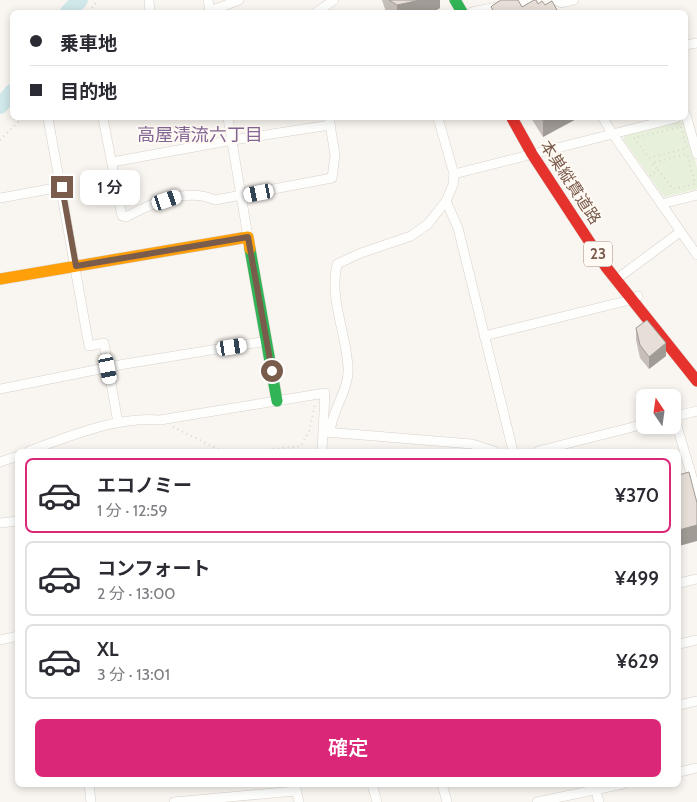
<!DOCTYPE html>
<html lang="ja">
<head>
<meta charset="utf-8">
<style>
  :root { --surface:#fff; --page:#f7f7f7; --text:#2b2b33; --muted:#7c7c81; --line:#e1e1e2; --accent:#db2777 }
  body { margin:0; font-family:Cabin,"Noto Sans JP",sans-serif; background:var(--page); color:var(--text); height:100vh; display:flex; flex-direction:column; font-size:19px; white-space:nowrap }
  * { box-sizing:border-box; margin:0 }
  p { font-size:16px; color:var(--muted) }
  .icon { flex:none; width:28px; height:28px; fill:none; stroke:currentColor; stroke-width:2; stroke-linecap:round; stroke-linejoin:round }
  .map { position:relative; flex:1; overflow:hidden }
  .panel { position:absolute; left:15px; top:449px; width:666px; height:338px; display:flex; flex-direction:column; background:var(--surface); border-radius:8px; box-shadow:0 2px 8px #0003 }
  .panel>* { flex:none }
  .guide { position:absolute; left:10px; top:10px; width:678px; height:110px; border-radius:8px; box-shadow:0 2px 8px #0003; display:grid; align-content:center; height:110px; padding:0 20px; background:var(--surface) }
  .needle { width:32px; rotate:347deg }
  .fabs { position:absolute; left:636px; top:389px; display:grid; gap:10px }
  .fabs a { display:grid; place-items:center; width:45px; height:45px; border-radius:8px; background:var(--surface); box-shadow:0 2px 8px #0003; font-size:25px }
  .end { position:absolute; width:22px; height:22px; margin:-11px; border:6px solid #7a5c4d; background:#fff; box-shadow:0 0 0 2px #fff }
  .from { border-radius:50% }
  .bubble { position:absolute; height:35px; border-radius:8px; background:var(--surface); box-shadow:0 2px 8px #0003; font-size:16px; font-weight:600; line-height:35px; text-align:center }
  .car { position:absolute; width:15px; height:30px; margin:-15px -8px; border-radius:6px; box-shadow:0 0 4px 1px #0007; background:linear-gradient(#fff 24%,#345 0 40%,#fff 0 76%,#345 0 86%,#fff 0) }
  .guide b { display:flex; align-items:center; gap:18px; height:48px; font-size:19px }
  .guide b+b { border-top:1px solid var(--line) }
  .guide i { width:12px; height:12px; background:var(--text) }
  ul { padding:9px 0 0; list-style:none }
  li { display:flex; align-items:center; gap:15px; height:75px; margin:0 10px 8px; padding:0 10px; border:2px solid var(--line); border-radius:8px }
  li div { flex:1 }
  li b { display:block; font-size:19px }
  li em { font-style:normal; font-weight:600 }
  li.current { border-color:var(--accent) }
  li>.icon { width:45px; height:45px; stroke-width:1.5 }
  .action { display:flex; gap:10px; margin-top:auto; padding:10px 20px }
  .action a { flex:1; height:58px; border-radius:8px; background:var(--accent); color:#fff; font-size:20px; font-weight:600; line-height:58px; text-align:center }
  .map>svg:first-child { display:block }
  .green { fill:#e7f0db }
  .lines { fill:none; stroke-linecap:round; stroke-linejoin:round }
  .river { stroke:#d0e8ea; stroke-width:16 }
  .street-casing { stroke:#d7d1cb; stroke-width:10 }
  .fast-casing { stroke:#d9d2cb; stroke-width:12 }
  .slow-casing { stroke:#d9d2cb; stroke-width:12 }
  .jam-casing { stroke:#d9d2cb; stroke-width:12 }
  .path { stroke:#dcd5d0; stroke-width:2; stroke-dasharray:1 4; stroke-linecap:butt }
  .street { stroke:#fefefd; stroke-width:9 }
  .fast { stroke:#30b455; stroke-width:11 }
  .slow { stroke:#ff9f0a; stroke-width:11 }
  .jam { stroke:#e5322d; stroke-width:11 }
  .wall { fill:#c6bfb9 }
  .shaded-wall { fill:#a19b96 }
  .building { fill:#e6ded7; stroke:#a19b96 }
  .route { stroke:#7a5c4d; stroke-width:6 }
  .labels { text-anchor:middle; stroke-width:4; stroke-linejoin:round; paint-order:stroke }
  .shield { fill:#fffaf3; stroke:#a28b7f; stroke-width:1 }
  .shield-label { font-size:15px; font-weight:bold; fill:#7a5c4d }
  .street-label { font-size:16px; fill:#7a5c4d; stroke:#fffaf3 }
  .neighbourhood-label { font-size:18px; fill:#846695; stroke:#fffaf3 }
</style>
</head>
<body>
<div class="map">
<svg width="697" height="802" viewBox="0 0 697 802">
  <rect width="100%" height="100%" fill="#f9f5f0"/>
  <path class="green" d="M680,121L686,125L697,168V189L664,197L623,139L626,135Z"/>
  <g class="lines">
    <g class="river">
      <path d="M68,12L80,0"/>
      <path d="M0,106L12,92"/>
    </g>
    <defs>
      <g id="street">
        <path d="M149,0L150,12"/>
        <path d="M208,0L210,12"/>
        <path d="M556,0L562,3L574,0"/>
        <path d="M210,11L239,0"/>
        <path d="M317,12L334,0"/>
        <path d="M472,12L531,0"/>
        <path d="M685,45L697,43"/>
        <path d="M686,115L697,154"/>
        <path d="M48,118L89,346L104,343L118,423"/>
        <path d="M103,118L122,216L126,217C152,203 187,187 215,200L332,178L335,155L329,118"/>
        <path d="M228,118L248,237"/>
        <path d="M603,118L612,133L697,255"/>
        <path d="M112,162L233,140L330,125"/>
        <path d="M454,174L676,118"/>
        <path d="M0,198L61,187"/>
        <path d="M446,201L458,228L513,451"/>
        <path d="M661,204L697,195"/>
        <path d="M622,275L680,232"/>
        <path d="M484,336L630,300L638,296"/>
        <path d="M0,389L125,364L267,341"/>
        <path d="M674,416L697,494"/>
        <path d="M672,417L697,411"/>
        <path d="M326,432L472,444L494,451"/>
        <path d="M330,433C331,411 350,389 348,367C346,331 329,300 337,264L361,253L411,236L428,224L446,201L453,185L454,174L438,118"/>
        <path d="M29,451C70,436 117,416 160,420L325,393L322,451"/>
        <path d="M538,451L645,424"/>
        <path d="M0,462L18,456"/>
        <path d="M0,523L18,521"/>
        <path d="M679,583L697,579"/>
        <path d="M0,640L18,636"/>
        <path d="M679,644L697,640"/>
        <path d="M679,705L697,701"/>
        <path d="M679,772L697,768"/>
        <path d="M89,784L91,802"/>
        <path d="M295,784L299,802"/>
        <path d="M372,784L377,802"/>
        <path d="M442,784L447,802"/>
        <path d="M594,784L599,802"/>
        <path d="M174,802L296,791"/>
        <path d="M537,802L623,784"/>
      </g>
      <g id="fast">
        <path d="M455,0L462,12"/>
        <path d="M250,249L277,401"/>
      </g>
      <path id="slow" d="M0,279L248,237L250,249"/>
      <path id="jam" d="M512,118L532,154L606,267L697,381"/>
    </defs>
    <use href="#street" class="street-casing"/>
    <use href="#fast" class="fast-casing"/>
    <use href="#slow" class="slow-casing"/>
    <use href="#jam" class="jam-casing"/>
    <g class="path">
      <path d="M89,12L98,0"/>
      <path d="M681,127L687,148L649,158L634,138Z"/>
      <path d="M0,140L22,118"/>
      <path d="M650,176L658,170L673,189L695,184L687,154L652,163L658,170"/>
      <path d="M173,427L222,451"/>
      <path d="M258,451L301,446L309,431L315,404"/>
    </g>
    <use href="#street" class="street"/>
    <use href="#fast" class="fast"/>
    <use href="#slow" class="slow"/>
    <use href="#jam" class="jam"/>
  </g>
  <g class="wall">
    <path d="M382,0H440V8L433,12H386Z"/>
    <path d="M531,118H578L543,137Z"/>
    <path d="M636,328L666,356L649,369L640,358L636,340Z"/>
  </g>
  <g class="shaded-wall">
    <path d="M420,0H440V8L433,12H397V5Z"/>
    <path d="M549,118H578L543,137V121Z"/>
    <path d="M666,343V356L649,369V357Z"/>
    <path d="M697,525V541L679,546V530Z"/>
  </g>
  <g class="building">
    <path d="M389,0H420L397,5Z"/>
    <path d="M501,0H518L522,7L534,0H536L538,4L542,1L545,5L552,1L558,12H493H494L491,7L493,5Z"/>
    <path d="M541,118H549L543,121Z"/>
    <path d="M647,320L666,343L649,357L640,345L636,328Z"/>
    <path d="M689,472L697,503V525L679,530V475Z"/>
  </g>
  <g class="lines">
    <path class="route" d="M62,187L76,266L248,237L272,371"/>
  </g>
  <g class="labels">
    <rect class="shield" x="584" y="241.5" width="28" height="25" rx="4"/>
    <g class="shield-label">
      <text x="598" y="259">23</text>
    </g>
    <g class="street-label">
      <text transform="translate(571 182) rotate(57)" y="6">本巣縦貫道路</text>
    </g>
    <g class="neighbourhood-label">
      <text x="200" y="141">高屋清流六丁目</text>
    </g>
  </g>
</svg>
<div class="fabs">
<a><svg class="needle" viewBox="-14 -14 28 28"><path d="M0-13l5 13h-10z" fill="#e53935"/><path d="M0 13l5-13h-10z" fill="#7c7c81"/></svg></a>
</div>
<i class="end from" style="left:272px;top:371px"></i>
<i class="end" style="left:62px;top:187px"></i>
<div class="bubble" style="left:80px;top:170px;width:60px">1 分</div>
<i class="car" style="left:259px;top:193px;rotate:259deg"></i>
<i class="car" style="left:167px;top:200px;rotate:71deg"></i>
<i class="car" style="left:232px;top:347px;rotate:81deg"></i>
<i class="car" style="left:108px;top:369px;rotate:169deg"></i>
<div class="guide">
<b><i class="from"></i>乗車地</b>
<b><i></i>目的地</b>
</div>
<section class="panel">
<ul>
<li class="current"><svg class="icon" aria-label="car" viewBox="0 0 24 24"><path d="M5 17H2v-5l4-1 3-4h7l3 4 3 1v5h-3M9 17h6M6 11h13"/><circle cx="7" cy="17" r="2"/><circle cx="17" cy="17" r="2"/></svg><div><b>エコノミー</b><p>1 分 · 12:59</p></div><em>¥370</em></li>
<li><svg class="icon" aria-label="car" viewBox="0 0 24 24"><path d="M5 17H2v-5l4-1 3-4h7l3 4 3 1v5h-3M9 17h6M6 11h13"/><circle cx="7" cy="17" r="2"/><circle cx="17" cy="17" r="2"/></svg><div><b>コンフォート</b><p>2 分 · 13:00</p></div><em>¥499</em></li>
<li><svg class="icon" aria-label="car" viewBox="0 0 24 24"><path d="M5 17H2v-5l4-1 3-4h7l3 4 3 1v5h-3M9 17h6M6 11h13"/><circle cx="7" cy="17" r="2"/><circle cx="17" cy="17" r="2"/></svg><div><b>XL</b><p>3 分 · 13:01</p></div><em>¥629</em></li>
</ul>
<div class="action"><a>確定</a></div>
</section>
</div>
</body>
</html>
